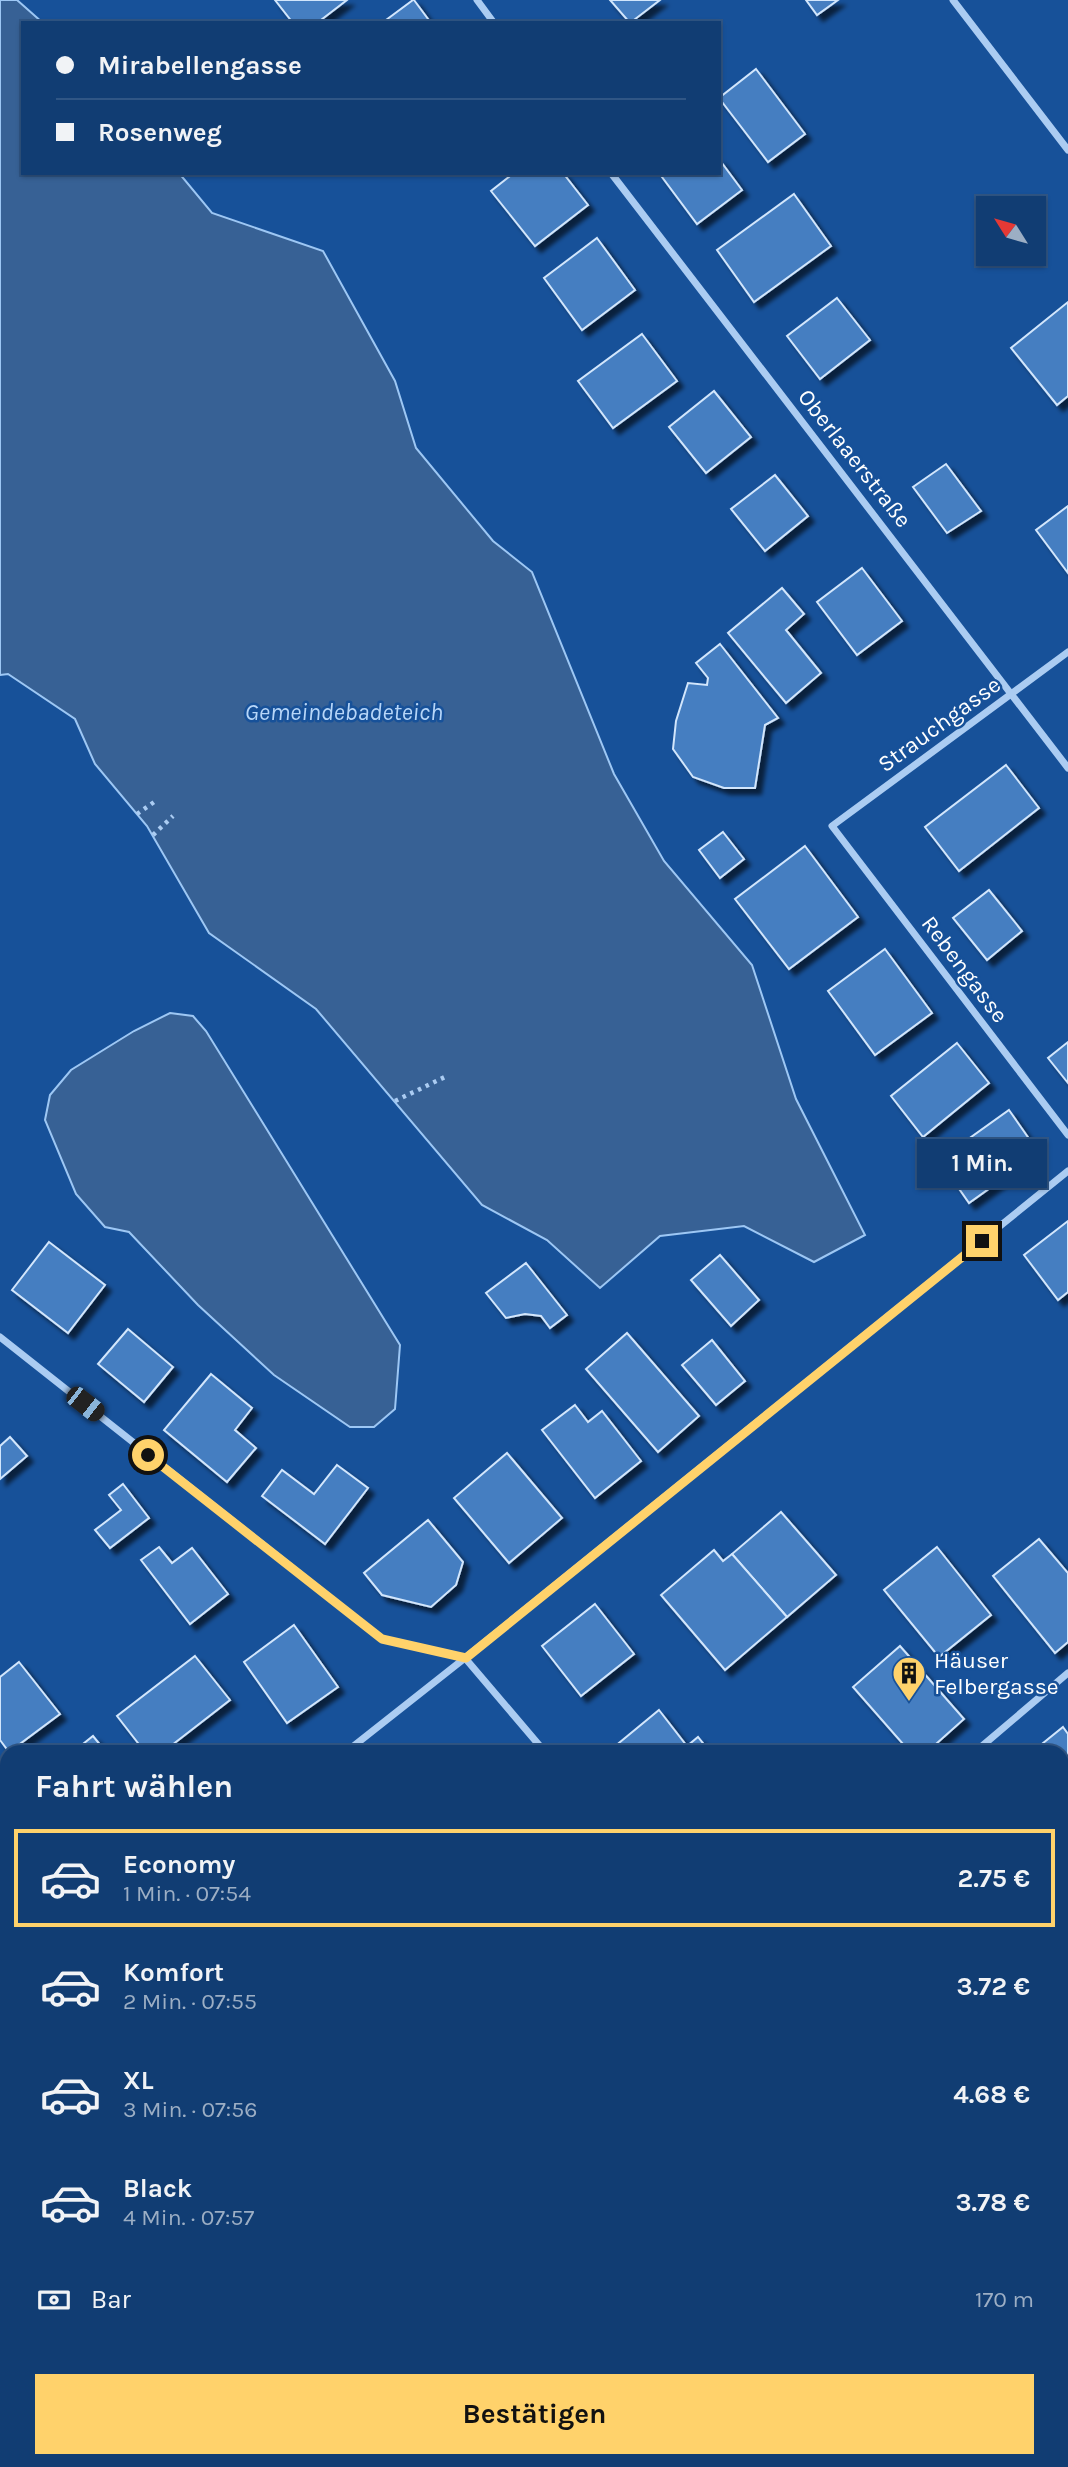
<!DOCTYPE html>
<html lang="de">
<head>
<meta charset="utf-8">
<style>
  :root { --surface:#113d73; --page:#1e487b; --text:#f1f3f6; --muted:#9caec4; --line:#305685; --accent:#ffd26b }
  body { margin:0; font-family:Karla,sans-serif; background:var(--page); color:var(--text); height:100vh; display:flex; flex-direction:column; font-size:26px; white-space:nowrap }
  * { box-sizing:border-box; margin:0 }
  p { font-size:23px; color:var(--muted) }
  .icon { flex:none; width:38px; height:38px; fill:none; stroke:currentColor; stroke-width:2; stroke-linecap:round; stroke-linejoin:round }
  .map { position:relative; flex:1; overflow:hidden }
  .side { position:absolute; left:0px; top:1745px; width:1069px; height:723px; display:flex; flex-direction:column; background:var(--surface); border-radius:21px 21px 0 0; box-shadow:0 2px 5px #0004,0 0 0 2px var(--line) }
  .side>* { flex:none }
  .banner { position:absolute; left:21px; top:21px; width:700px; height:154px; border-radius:0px; box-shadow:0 2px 5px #0004,0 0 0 2px var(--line); display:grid; align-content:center; height:154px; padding:0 35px; background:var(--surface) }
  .needle { width:46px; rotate:307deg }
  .fabs { position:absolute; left:976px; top:196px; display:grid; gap:14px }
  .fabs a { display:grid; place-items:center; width:70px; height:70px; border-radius:0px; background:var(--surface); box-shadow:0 2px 5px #0004,0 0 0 2px var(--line); font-size:35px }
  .end { position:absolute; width:32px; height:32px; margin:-16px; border:9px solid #ffd26b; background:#111; box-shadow:0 0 0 4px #111 }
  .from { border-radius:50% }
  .bubble { position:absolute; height:49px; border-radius:0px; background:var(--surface); box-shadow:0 2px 5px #0004,0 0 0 2px var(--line); font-size:23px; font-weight:700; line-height:49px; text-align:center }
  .car { position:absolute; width:21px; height:42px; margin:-21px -10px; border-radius:9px; box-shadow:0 0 5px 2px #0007; background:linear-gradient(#222 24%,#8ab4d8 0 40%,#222 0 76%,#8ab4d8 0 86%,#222 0) }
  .banner b { display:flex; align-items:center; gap:24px; height:66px; font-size:26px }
  .banner b+b { border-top:2px solid var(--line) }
  .banner i { width:18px; height:18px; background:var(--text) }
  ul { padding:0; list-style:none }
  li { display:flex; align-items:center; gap:21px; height:98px; margin:0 14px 10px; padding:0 21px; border:4px solid transparent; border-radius:0px }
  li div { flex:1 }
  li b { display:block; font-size:26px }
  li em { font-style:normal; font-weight:700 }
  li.selected { border-color:var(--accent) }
  li>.icon { width:63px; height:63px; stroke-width:1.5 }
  h2 { padding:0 35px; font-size:32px; line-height:84px }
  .pay { display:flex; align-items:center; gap:18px; height:77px; padding:0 35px; font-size:26px }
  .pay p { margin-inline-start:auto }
  .cta { display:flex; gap:14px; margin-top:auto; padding:14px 35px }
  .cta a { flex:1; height:80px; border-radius:0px; background:var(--accent); color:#111; font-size:28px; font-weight:700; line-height:80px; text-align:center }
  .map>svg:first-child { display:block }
  .water { fill:#376195; stroke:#9dc7f4; stroke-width:2 }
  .building { fill:#447ec1; stroke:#d2e6fc; stroke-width:2; filter:url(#shadow) }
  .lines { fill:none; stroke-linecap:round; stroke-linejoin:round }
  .path { stroke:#abccf2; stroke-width:4.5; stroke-dasharray:3.5 5; stroke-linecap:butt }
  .minor { stroke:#abccf2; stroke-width:7 }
  .route { stroke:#ffd26b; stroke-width:9 }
  .labels { text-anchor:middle; stroke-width:5; stroke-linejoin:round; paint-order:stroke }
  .street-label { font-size:23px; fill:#fff; stroke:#175199 }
  .poi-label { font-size:23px; fill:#fff; stroke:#175199; text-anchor:start }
  .water-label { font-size:24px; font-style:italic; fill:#b7d6f8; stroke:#175199 }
</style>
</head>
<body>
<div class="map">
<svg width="1068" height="2467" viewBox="0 0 1068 2467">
  <defs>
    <filter id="shadow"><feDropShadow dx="6" dy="6" stdDeviation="2" flood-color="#0009"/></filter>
  </defs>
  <rect width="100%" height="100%" fill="#175199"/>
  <g class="water">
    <path d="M0,0H17L43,23H23V173H179L212,213L323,251L395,381L416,448L493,541L532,572L614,774L664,861L752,965L796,1099L865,1235L814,1262L744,1226L660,1236L600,1288L547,1240L482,1205L316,1009L209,933L147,826L95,764L75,719L8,674L0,675Z"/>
    <path d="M170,1013L193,1016L206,1031L400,1345L395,1409L374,1427H350L274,1375L198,1305L129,1232L105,1227L76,1194L45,1120L50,1095L71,1070L134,1031Z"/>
  </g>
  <g class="building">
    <path d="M275,0H347L317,23H293Z"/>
    <path d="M414,0L431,23H382L413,0Z"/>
    <path d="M610,0H660L630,23Z"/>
    <path d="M806,0H838L817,15Z"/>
    <path d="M756,69L805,134L768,162L719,98Z"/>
    <path d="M719,159L742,190L697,224L659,173H719Z"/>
    <path d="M514,173H563L588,205L535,246L491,191Z"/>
    <path d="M794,194L831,246L754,302L717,250Z"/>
    <path d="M597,238L635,290L582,330L544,278Z"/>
    <path d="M837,298L870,340L820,379L787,336Z"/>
    <path d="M1068,302V396L1057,405L1011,348Z"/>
    <path d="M642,334L677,381L613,428L578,381Z"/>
    <path d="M714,391L751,437L706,473L669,427Z"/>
    <path d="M946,464L981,511L947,533L913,487Z"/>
    <path d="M775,475L808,516L765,551L731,509Z"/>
    <path d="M1068,506V573L1036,530Z"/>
    <path d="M862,568L902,621L857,655L817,602Z"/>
    <path d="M782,588L804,614L786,630L821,673L786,703L728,633Z"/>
    <path d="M720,644L778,718L765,725L755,788H724L693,777L673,749L676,721L688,683L707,685L708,678L696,663Z"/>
    <path d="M1006,765L1039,808L959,871L925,827Z"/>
    <path d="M723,832L744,859L720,878L699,850Z"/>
    <path d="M805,846L858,917L789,969L735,899Z"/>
    <path d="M989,890L1022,931L987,960L953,918Z"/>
    <path d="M885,949L932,1013L875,1055L828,991Z"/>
    <path d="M1068,1042V1083L1048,1058Z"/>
    <path d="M957,1043L989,1083L923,1137L891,1096Z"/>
    <path d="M1009,1110L1039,1153L969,1203L939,1160Z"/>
    <path d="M1068,1221V1292L1058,1300L1024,1255Z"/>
    <path d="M49,1242L105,1285L68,1333L12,1290Z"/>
    <path d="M720,1255L759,1300L731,1326L691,1280Z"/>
    <path d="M526,1263L567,1315L550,1328L541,1316L525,1314L506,1318L486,1293Z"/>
    <path d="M128,1329L173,1367L144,1402L98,1364Z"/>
    <path d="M627,1333L699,1416L658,1452L586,1369Z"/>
    <path d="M712,1340L745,1381L716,1405L682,1365Z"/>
    <path d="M211,1374L252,1408L235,1430L256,1448L227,1482L164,1430Z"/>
    <path d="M575,1405L588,1422L602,1411L641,1461L595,1498L542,1430Z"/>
    <path d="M10,1437L27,1456L0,1479V1446Z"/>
    <path d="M507,1453L562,1518L509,1563L454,1498Z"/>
    <path d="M337,1465L368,1488L325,1544L262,1496L282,1470L314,1494Z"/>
    <path d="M123,1484L149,1518L110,1548L95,1530L121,1510L109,1495Z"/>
    <path d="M781,1512L836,1575L787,1617L732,1554Z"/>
    <path d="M428,1520L463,1562L456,1585L431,1607L382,1595L364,1573Z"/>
    <path d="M1039,1539L1068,1573V1642L1055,1653L993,1576Z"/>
    <path d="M159,1547L172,1563L192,1548L228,1594L190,1624L141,1560Z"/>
    <path d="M937,1547L991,1615L939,1657L884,1590Z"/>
    <path d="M714,1550L723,1561L732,1554L787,1617L725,1670L661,1595Z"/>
    <path d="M595,1604L634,1654L581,1696L542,1646Z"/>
    <path d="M294,1625L338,1687L287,1723L244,1662Z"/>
    <path d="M900,1646L964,1719L927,1752H910L853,1687Z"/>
    <path d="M195,1656L230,1700L163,1752H145L117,1716Z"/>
    <path d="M19,1662L60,1714L9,1752L0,1740V1677Z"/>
    <path d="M659,1710L687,1746L698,1737L710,1752H608Z"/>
    <path d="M1063,1727L1068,1734V1811L1063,1815L1062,1752H1032Z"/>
    <path d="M93,1736L106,1752H73Z"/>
    <path d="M1068,2079V2140L1062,2134V2084Z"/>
    <path d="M1062,2153L1068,2159V2177L1062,2182Z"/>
    <path d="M1068,2448V2467H1044L1052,2460H1062V2452Z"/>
    <path d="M101,2460H148L140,2467H106Z"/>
    <path d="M229,2460H307L299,2467H234Z"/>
    <path d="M382,2460H437L443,2467H380L378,2464Z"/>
    <path d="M640,2460H648L653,2467H632Z"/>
    <path d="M918,2460H940L945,2467H911Z"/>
  </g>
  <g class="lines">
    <g class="path">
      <path d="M137,814L157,800"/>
      <path d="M153,835L173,816"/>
      <path d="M395,1101L447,1076"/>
    </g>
    <g class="minor">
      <path d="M477,0L494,23"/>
      <path d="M953,0L1068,150"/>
      <path d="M611,173L1068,768"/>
      <path d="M1068,652L832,826L1068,1135"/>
      <path d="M0,1337L382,1639L465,1658L545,1752"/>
      <path d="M346,1752L465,1658L1068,1171"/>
      <path d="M975,1752L1068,1673"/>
      <path d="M0,1828L7,1836"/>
      <path d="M0,2024L7,2019"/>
      <path d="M1062,2291L1068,2286"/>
      <path d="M504,2460L509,2467"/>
      <path d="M836,2467L844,2460"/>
    </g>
  </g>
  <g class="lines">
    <path class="route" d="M148,1455L382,1639L466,1658L982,1241"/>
  </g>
  <defs>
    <symbol id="building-pin" viewBox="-11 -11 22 30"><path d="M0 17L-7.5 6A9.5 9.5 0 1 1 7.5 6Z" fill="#ffd26b" stroke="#175199"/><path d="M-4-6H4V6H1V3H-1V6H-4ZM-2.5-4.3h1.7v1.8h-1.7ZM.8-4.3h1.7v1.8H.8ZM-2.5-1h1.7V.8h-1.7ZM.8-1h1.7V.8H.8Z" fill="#111"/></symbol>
  </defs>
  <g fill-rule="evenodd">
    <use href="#building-pin" x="890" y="1654" width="38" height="52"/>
  </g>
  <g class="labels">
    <g class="street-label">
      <text transform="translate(855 458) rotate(52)" y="8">Oberlaaerstraße</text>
      <text transform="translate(939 724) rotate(-36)" y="8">Strauchgasse</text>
      <text transform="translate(965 969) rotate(53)" y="8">Rebengasse</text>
    </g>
    <g class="poi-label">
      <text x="934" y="1668">Häuser<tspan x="934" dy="26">Felbergasse</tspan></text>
    </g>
    <g class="water-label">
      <text x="344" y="720">Gemeindebadeteich</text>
    </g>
  </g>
</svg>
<div class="fabs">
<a><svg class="needle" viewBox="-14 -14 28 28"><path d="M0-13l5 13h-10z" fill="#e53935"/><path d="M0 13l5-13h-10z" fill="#9caec4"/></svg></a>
</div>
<i class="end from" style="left:148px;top:1455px"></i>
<i class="end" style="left:982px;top:1241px"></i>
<div class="bubble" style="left:917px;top:1139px;width:130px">1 Min.</div>
<i class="car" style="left:85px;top:1404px;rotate:128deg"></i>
<div class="banner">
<b><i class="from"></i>Mirabellengasse</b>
<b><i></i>Rosenweg</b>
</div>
<section class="side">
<h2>Fahrt wählen</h2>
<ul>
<li class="selected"><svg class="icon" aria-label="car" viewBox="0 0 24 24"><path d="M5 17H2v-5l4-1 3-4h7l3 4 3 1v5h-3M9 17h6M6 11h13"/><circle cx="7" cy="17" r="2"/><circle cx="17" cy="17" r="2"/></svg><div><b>Economy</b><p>1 Min. · 07:54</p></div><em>2.75 €</em></li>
<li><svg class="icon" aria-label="car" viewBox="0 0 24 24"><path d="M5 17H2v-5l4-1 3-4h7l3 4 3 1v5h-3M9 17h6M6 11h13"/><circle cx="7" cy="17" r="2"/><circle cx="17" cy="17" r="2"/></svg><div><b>Komfort</b><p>2 Min. · 07:55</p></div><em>3.72 €</em></li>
<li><svg class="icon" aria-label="car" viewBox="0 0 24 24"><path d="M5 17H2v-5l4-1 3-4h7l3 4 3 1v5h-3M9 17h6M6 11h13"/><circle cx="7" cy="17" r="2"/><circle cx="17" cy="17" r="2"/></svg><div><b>XL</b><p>3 Min. · 07:56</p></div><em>4.68 €</em></li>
<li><svg class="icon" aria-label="car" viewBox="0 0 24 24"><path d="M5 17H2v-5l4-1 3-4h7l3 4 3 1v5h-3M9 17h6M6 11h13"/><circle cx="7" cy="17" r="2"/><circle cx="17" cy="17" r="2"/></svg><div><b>Black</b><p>4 Min. · 07:57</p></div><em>3.78 €</em></li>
</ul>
<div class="pay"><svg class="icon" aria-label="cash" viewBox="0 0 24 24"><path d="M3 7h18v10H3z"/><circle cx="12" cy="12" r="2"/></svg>Bar<p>170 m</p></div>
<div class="cta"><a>Bestätigen</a></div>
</section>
</div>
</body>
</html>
